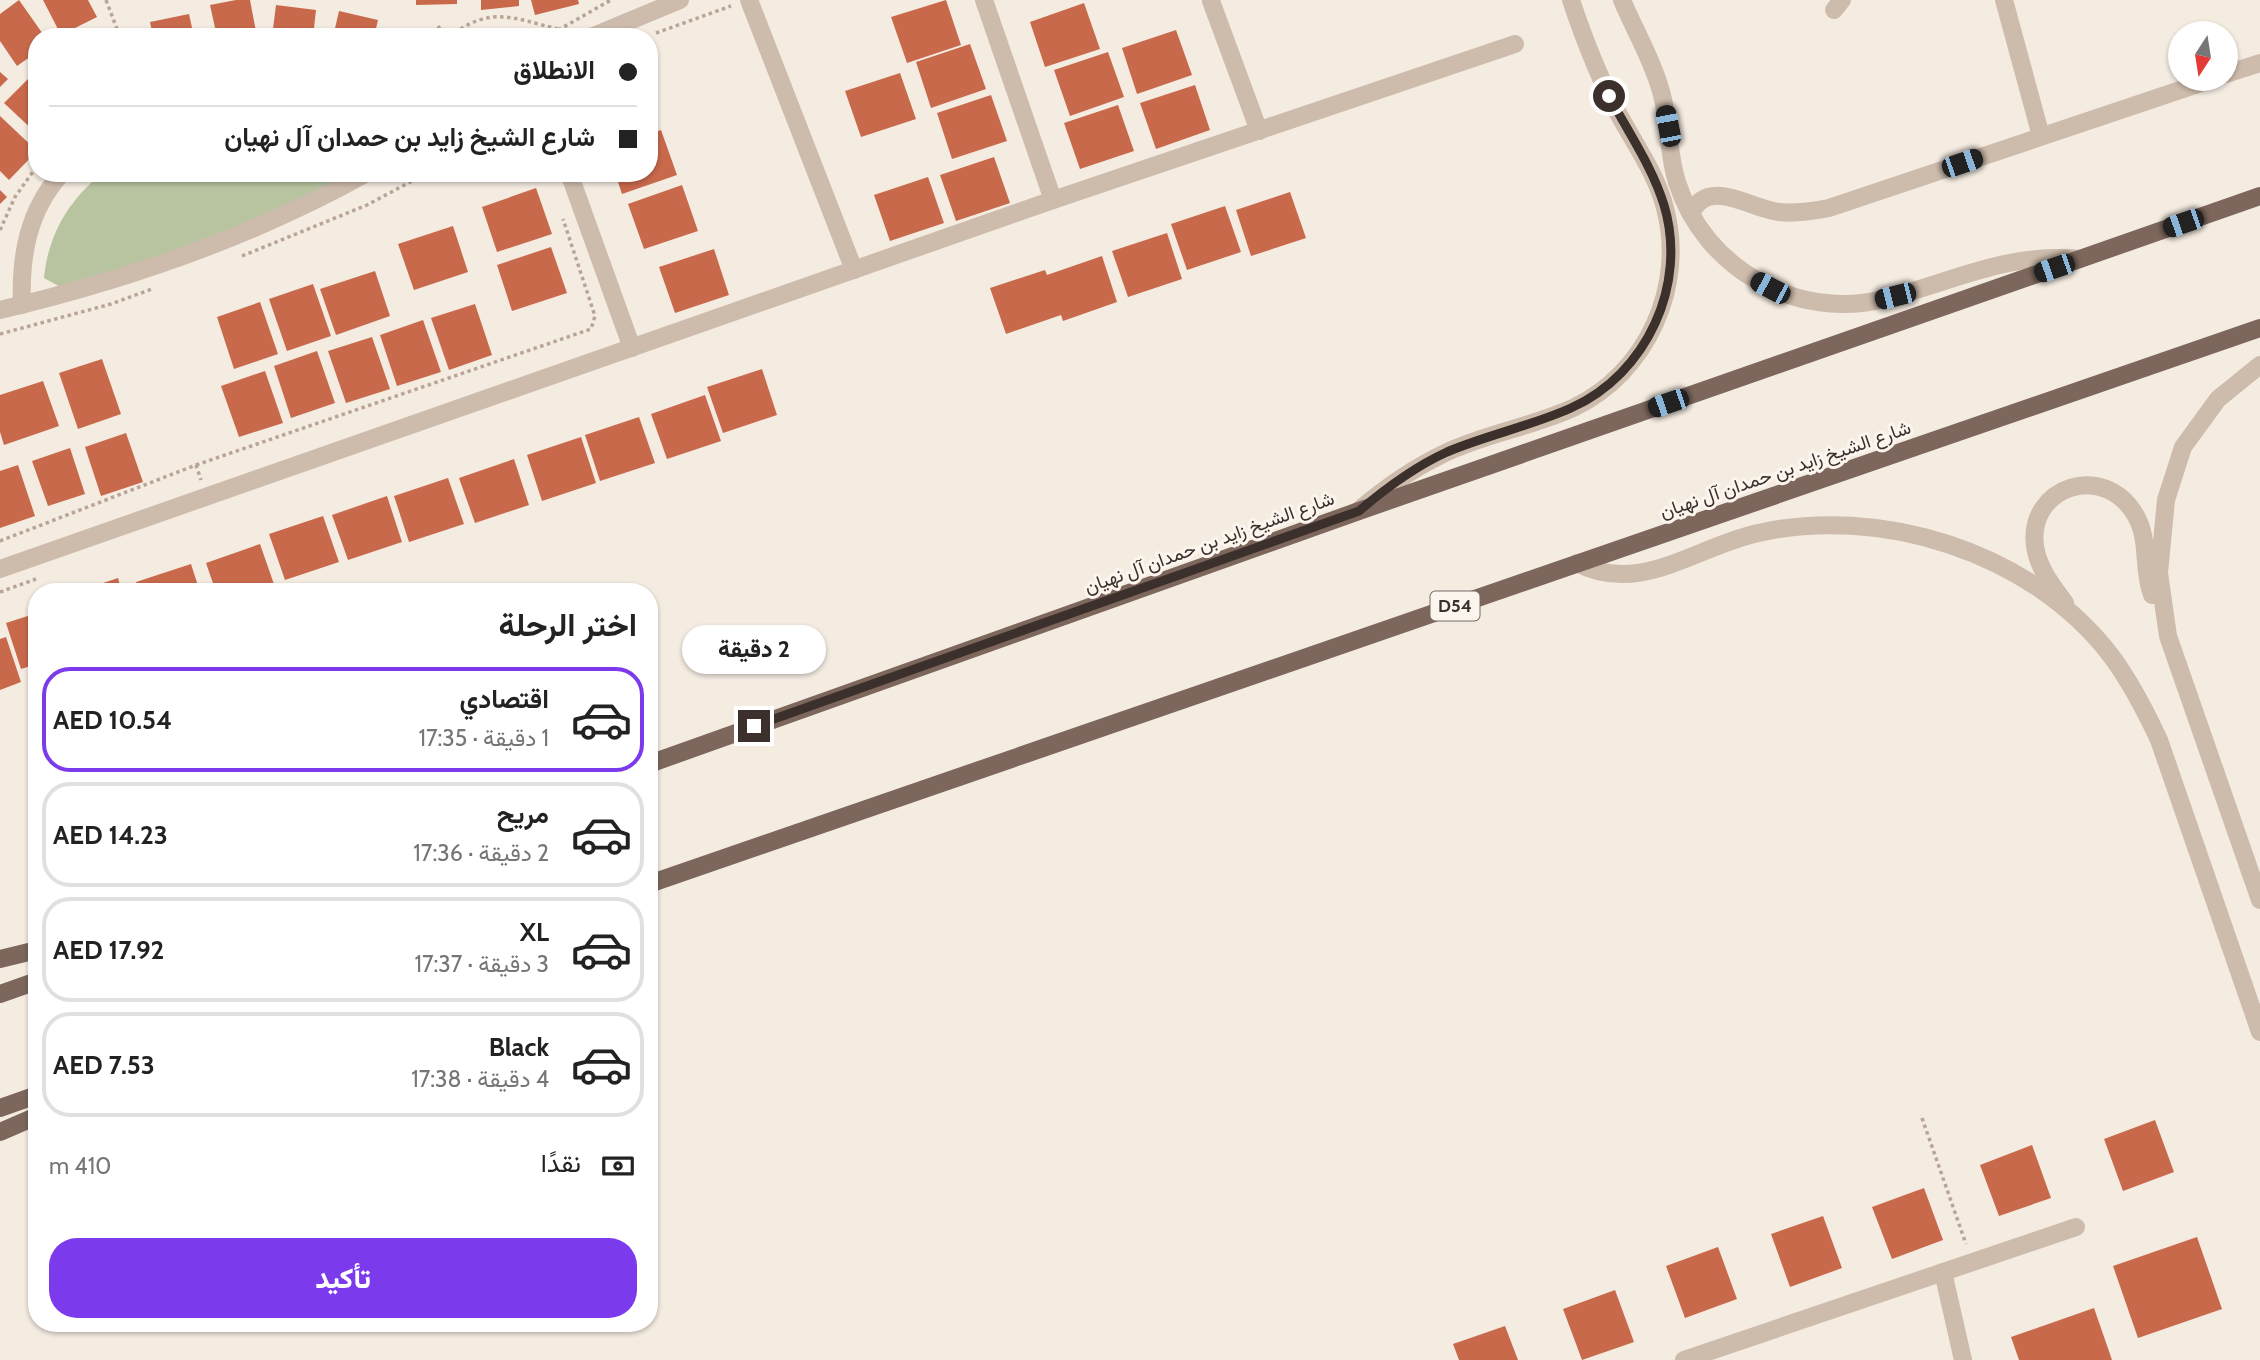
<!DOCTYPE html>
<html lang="ar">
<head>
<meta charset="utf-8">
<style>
  :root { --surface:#fff; --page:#f6f6f6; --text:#222; --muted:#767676; --line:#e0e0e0; --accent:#7c3aed }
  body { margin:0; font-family:Cabin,Vazirmatn,sans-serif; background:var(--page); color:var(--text); direction:rtl; height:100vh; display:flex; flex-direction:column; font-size:26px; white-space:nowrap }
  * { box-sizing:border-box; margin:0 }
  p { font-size:23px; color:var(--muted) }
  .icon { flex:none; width:38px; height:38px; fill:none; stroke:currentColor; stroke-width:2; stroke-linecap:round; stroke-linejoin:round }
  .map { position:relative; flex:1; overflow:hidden; direction:ltr }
  .details { position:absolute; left:28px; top:583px; width:630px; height:749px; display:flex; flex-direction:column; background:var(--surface); border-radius:28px; box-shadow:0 2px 5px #0004; direction:rtl }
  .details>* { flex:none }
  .banner { position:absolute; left:28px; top:28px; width:630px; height:154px; border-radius:28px; box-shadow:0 2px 5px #0004; direction:rtl; display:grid; align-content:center; height:154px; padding:0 21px; background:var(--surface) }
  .needle { width:46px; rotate:192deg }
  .buttons { position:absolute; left:2168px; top:21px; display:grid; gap:14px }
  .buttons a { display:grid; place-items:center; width:70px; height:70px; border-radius:50%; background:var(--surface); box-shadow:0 2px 5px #0004; font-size:35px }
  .end { position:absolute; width:32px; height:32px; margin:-16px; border:9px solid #3b302b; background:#fff; box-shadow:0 0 0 4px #fff }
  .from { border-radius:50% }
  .bubble { position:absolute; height:49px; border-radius:24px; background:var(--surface); box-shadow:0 2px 5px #0004; font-size:23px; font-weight:800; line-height:49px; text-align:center; direction:rtl }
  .car { position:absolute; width:21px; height:42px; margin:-21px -10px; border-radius:9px; box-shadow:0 0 5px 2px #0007; background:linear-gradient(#222 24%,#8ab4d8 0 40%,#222 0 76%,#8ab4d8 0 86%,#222 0) }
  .banner b { display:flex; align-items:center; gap:24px; height:66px; font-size:26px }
  .banner b+b { border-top:2px solid var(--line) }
  .banner i { width:18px; height:18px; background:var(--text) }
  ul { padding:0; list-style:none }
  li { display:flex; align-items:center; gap:21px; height:105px; margin:0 14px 10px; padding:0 7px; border:4px solid var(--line); border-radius:28px }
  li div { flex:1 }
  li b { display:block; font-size:26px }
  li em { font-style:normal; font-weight:800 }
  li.selected { border-color:var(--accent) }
  li>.icon { width:63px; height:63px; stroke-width:1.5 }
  h2 { padding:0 21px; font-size:32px; line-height:84px }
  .pay { display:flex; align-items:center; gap:18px; height:77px; padding:0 21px; font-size:26px }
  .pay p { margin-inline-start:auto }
  .primary-button { display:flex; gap:14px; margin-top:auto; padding:14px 21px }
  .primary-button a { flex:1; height:80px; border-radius:28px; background:var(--accent); color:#fff; font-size:28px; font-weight:800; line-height:80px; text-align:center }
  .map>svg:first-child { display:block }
  .green { fill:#b8c4a0 }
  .building { fill:#c8694b }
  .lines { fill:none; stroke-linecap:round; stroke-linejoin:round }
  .path { stroke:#b9a596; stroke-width:3.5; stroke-dasharray:3.5 3.5; stroke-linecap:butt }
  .minor { stroke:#cdbbac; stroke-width:18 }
  .major { stroke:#7d675c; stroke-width:18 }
  .route { stroke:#3b302b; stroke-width:9 }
  .labels { text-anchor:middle; stroke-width:6; stroke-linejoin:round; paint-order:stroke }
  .shield { fill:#fbf5ee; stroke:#756b66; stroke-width:2 }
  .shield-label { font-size:18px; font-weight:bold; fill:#3b302b }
  .street-label { font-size:19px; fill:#3b302b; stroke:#fbf5ee }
</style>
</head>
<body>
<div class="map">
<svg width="2260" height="1360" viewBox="0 0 2260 1360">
  <rect width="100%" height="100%" fill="#f4ebe1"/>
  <path class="green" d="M103,173H359L251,224L64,289L44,278C48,235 69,199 103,173Z"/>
  <g class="building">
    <path d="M19,0L45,37H37V52L17,66L0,41V14Z"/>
    <path d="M43,0H88L97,17L61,35Z"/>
    <path d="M236,0H250L257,37H217L210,5Z"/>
    <path d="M416,0H457V4L416,5Z"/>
    <path d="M481,0H519V6L481,10Z"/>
    <path d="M531,0H578L579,4L535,15Z"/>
    <path d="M946,0L961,45L907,63L891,17Z"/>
    <path d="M1084,3L1100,49L1045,67L1030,22Z"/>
    <path d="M276,5L316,10L313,37H272Z"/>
    <path d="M339,11L378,20L374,37H333Z"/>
    <path d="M189,14L194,37H153L150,22Z"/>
    <path d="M395,30L418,36V37H393Z"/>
    <path d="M1176,30L1192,75L1137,94L1122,48Z"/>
    <path d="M970,44L986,89L931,108L916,62Z"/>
    <path d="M1108,52L1124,97L1070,116L1054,70Z"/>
    <path d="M0,72L8,79L0,87Z"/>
    <path d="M900,73L916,119L861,137L845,91Z"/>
    <path d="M32,75L37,79V134L4,103Z"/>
    <path d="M1195,85L1210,130L1156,149L1140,103Z"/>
    <path d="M991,95L1007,141L952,159L937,113Z"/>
    <path d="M1118,105L1134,151L1080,169L1064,123Z"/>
    <path d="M0,116L37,151L9,180L0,171Z"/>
    <path d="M661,130L677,175L622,194L615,173H649V134Z"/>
    <path d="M994,157L1010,203L956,221L940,175Z"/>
    <path d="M928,177L944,223L890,241L874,195Z"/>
    <path d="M682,185L698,231L644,249L628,204Z"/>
    <path d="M536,188L552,234L497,252L482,207Z"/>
    <path d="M0,190L7,197L0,204Z"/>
    <path d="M1290,192L1306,238L1251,256L1236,210Z"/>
    <path d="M1225,206L1241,252L1187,270L1171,224Z"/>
    <path d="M453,226L468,272L414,290L398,244Z"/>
    <path d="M1167,233L1182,279L1128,297L1112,251Z"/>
    <path d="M551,247L567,293L512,311L497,265Z"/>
    <path d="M714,249L729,295L675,313L659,267Z"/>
    <path d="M1102,256L1117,302L1063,321L1061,315L1006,334L990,288L1045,270L1047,275Z"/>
    <path d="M375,271L390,316L336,335L320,289Z"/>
    <path d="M313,284L331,336L287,351L269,299Z"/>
    <path d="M260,302L278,354L234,369L217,317Z"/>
    <path d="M475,304L492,355L449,370L431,318Z"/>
    <path d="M423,320L441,372L397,386L380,335Z"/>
    <path d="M372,337L390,389L346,403L328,351Z"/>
    <path d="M317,351L335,403L291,418L274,366Z"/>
    <path d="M102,359L121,414L78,429L59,373Z"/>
    <path d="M762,369L777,415L723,433L707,387Z"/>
    <path d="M265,371L283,423L239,437L221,386Z"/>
    <path d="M43,381L59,426L4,445L0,432V395Z"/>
    <path d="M705,395L721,441L667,459L651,414Z"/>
    <path d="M639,417L655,463L600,481L585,435Z"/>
    <path d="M126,433L143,482L101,496L85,447Z"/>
    <path d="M581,437L596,483L542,501L527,455Z"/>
    <path d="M70,448L85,494L48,506L32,461Z"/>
    <path d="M514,459L529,505L475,523L459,478Z"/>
    <path d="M18,465L35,516L0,528V471Z"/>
    <path d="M448,478L464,524L409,542L394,496Z"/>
    <path d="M387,496L402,542L348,560L332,515Z"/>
    <path d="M323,516L339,562L285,580L269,534Z"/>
    <path d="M260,544L276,590L216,592L206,563Z"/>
    <path d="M191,564L200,592H140L136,582Z"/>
    <path d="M118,578L122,592H79V591Z"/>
    <path d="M37,613V664L21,669L6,623Z"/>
    <path d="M6,637L21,682L0,690V639Z"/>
    <path d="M2155,1120L2174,1172L2123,1191L2104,1139Z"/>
    <path d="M2032,1145L2051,1198L1999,1216L1980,1165Z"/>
    <path d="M1924,1188L1943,1240L1892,1259L1872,1207Z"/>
    <path d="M1823,1216L1842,1268L1790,1287L1771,1234Z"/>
    <path d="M2197,1237L2222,1309L2138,1338L2113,1266Z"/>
    <path d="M1718,1247L1737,1299L1685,1318L1666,1266Z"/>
    <path d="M1615,1290L1634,1342L1582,1360L1563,1309Z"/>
    <path d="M2094,1308L2112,1360H2019L2011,1337Z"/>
    <path d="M1505,1326L1518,1360H1459L1453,1344Z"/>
  </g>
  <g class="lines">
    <g class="path">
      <path d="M106,0L120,37"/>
      <path d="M438,26L445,37"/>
      <path d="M656,33L731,6"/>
      <path d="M449,37C491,5 512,18 558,29"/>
      <path d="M546,37L611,0"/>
      <path d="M0,230L15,197L37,166"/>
      <path d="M242,256L367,205L427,173"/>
      <path d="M0,334L111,304L152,289"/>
      <path d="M196,465L591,329L595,316L563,219"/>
      <path d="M0,541L196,465L201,480"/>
      <path d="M0,592L36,579"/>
      <path d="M1922,1118L1966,1244"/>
    </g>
    <g class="minor">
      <path d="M749,0L854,270"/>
      <path d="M984,0L1053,200"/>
      <path d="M1622,0C1634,29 1651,57 1660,88C1670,119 1667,151 1677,182C1704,268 1796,321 1884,299C1953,282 2006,252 2080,259"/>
      <path d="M2004,0L2041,136"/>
      <path d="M1211,1L1259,131"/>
      <path d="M1834,10L1842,0"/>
      <path d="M591,37L680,0"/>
      <path d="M2226,74L2260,63"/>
      <path d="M569,173L632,348"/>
      <path d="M1691,214C1708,176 1750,209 1779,212C1796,214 1813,211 1829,208L2213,79"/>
      <path d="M22,305C20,256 28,210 62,173"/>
      <path d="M0,310C127,280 252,237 367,173"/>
      <path d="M2260,365L2218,399L2183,447L2166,500L2159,573L2168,636L2260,900"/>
      <path d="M1359,510C1385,488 1412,469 1443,454C1484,434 1531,427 1573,408C1647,373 1686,286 1665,208C1656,173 1634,143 1618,113C1598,76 1584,39 1571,0"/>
      <path d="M1577,563C1638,595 1693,549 1754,534C1879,504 2033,552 2112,657C2131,683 2146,712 2159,740L2260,1032"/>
      <path d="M0,569L1053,200L1515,44"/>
      <path d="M2065,603C2052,585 2038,568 2035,546C2027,487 2104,460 2136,516C2150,541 2142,569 2152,595"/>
      <path d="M1943,1272L1963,1360"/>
      <path d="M1684,1360L2076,1227"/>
    </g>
    <g class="major">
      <path d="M649,764L1359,511L2260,196"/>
      <path d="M649,884L2260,328"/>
      <path d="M0,959L37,950"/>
      <path d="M0,994L37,981"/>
      <path d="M0,1108L37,1095"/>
      <path d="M0,1132L37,1116"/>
    </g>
  </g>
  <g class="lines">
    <path class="route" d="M754,726L1359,511C1386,488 1414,467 1447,452C1487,435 1531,426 1571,408C1647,374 1688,284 1664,205C1652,166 1628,132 1609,96"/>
  </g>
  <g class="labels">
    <rect class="shield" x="1430.5" y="591.5" width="49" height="29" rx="5"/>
    <g class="shield-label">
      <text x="1455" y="612">D54</text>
    </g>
    <g class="street-label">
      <text transform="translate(1785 469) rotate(-19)" y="7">شارع الشيخ زايد بن حمدان آل نهيان</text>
      <text transform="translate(1209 542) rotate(-20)" y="7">شارع الشيخ زايد بن حمدان آل نهيان</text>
    </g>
  </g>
</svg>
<div class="buttons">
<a><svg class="needle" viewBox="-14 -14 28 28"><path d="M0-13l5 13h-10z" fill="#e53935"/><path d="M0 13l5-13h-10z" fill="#767676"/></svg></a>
</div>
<i class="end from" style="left:1609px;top:96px"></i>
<i class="end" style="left:754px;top:726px"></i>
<div class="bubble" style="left:682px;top:625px;width:144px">2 دقيقة</div>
<i class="car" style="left:1668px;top:126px;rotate:349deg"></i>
<i class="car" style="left:1962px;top:163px;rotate:71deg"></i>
<i class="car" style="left:2183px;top:223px;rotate:251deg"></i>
<i class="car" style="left:2054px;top:268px;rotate:251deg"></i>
<i class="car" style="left:1770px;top:288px;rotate:298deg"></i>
<i class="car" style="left:1895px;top:296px;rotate:256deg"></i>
<i class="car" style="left:1668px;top:403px;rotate:251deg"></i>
<div class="banner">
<b><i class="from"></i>الانطلاق</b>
<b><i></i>شارع الشيخ زايد بن حمدان آل نهيان</b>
</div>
<section class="details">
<h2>اختر الرحلة</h2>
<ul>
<li class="selected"><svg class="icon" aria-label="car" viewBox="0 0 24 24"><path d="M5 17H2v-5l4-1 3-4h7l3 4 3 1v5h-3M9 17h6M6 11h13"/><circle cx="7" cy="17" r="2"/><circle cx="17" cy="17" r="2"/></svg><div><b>اقتصادي</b><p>1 دقيقة · 17:35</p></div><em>AED 10.54</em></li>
<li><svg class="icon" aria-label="car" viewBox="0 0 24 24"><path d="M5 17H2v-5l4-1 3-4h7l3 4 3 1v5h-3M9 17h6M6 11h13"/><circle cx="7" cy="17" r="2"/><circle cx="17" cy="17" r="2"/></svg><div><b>مريح</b><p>2 دقيقة · 17:36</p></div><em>AED 14.23</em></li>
<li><svg class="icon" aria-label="car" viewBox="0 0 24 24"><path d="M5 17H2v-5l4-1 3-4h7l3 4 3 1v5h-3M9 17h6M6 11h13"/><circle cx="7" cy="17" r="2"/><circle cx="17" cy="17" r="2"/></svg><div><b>XL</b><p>3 دقيقة · 17:37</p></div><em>AED 17.92</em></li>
<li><svg class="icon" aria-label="car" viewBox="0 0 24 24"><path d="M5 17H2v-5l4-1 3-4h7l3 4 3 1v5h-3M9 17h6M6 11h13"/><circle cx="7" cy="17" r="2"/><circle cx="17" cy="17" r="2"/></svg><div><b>Black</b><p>4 دقيقة · 17:38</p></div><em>AED 7.53</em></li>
</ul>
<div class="pay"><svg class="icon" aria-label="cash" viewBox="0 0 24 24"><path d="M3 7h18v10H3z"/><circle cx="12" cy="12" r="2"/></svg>نقدًا<p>410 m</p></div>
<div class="primary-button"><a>تأكيد</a></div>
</section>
</div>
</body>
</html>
